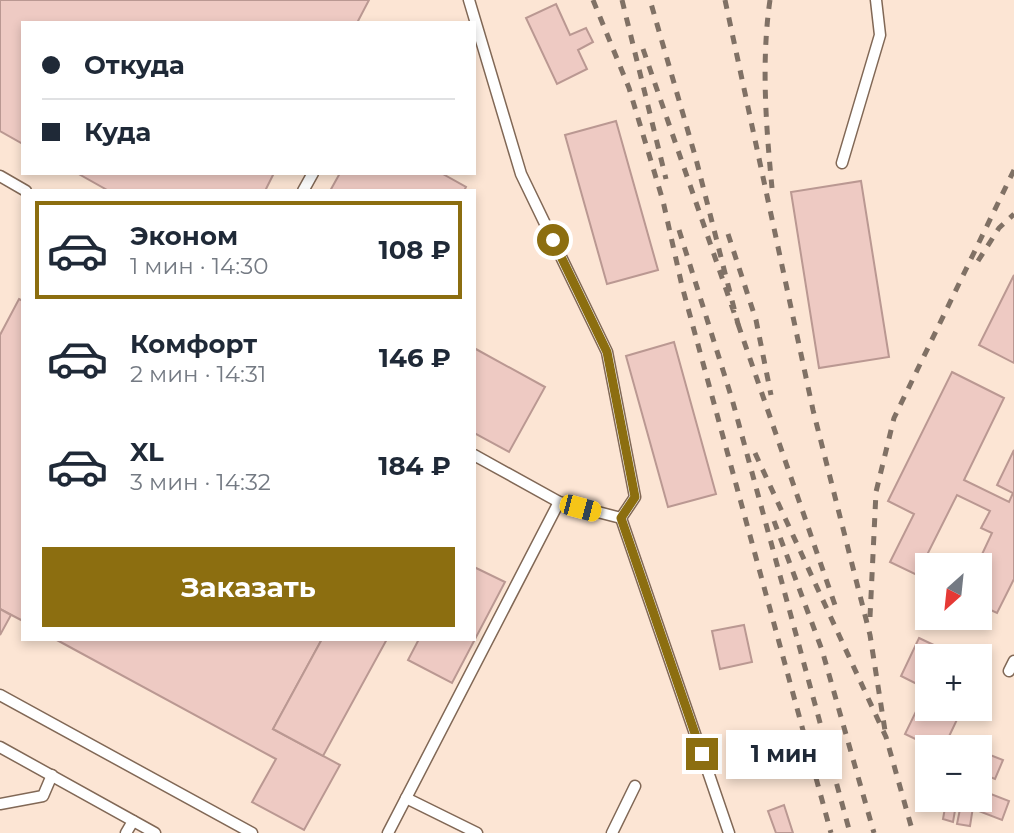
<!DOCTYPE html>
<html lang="ru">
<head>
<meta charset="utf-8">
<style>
  :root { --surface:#fff; --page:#f6f6f7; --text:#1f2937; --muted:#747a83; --line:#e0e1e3; --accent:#8c6e10 }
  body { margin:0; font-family:Montserrat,sans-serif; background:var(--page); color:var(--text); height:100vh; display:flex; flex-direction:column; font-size:26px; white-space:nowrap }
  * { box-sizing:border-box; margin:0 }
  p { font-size:23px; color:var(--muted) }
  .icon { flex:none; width:38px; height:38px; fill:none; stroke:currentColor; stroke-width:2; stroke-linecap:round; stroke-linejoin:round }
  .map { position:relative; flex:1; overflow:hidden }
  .panel { position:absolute; left:21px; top:189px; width:455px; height:452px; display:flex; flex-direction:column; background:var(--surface); border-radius:0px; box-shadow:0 4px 10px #0003 }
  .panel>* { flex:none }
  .banner { position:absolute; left:21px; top:21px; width:455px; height:154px; border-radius:0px; box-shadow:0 4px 10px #0003; display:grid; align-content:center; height:154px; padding:0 21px; background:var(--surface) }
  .needle { width:46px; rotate:207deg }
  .buttons { position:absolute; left:915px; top:553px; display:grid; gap:14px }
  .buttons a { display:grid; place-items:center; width:77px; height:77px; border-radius:0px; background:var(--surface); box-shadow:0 4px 10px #0003; font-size:35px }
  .end { position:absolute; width:32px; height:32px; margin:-16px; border:9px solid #8c6e10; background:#fff; box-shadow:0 0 0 4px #fff }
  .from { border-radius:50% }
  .bubble { position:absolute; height:49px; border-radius:0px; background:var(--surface); box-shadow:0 4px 10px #0003; font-size:23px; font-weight:700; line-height:49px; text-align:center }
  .car { position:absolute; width:21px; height:42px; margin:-21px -10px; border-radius:9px; box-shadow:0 0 5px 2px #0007; background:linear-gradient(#f5c518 24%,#345 0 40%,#f5c518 0 76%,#345 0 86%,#f5c518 0) }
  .banner b { display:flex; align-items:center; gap:24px; height:66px; font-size:26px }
  .banner b+b { border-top:2px solid var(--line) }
  .banner i { width:18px; height:18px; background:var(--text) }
  ul { padding:12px 0 0; list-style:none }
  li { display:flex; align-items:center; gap:21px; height:98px; margin:0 14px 10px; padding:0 7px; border:4px solid transparent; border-radius:0px }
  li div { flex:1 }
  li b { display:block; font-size:26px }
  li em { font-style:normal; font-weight:700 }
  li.current { border-color:var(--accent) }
  li>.icon { width:63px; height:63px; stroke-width:1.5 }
  .button { display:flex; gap:14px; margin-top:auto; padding:14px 21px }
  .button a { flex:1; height:80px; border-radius:0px; background:var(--accent); color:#fff; font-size:28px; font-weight:700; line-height:80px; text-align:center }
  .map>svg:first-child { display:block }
  .building { fill:#eecac3; stroke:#ba9892; stroke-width:2 }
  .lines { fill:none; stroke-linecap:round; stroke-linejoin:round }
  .lane-casing { stroke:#816856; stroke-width:13 }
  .lane { stroke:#fff; stroke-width:10 }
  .rail { stroke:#807165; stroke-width:5; stroke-dasharray:9 9; stroke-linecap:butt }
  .route { stroke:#8c6e10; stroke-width:9 }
</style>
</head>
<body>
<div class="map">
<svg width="1014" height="833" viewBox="0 0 1014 833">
  <rect width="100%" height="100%" fill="#fce5d4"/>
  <g class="building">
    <path d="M0,0H369L357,23H23V144L0,131Z"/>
    <path d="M556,4L570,35L586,28L593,42L578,50L587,69L557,84L526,18Z"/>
    <path d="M616,121L658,270L607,284L565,135Z"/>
    <path d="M77,173H274L265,191H109Z"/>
    <path d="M340,173H441L466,187L464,191H330Z"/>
    <path d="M861,181L889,357L819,368L791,192Z"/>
    <path d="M1014,275V363L979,345Z"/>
    <path d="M19,299L23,301V621L0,609V335Z"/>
    <path d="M674,342L716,494L668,507L626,356Z"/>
    <path d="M474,348L545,387L509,452L474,433Z"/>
    <path d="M952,372L1004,398L964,480L1009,502L1013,493L997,485L1014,450V579L997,613L980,605V565H977L992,533L981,528L990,511L957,495L917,575L890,562L914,514L888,501Z"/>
    <path d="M474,567L505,582L452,683L408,660L419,639H474Z"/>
    <path d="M0,609L11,615L0,635Z"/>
    <path d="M744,625L752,662L720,669L712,631Z"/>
    <path d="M919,638L957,656H928V709H962L944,747H932L905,734L927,689L901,676Z"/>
    <path d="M55,639H322L273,729L340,765L304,830L252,802L276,759Z"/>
    <path d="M322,639H387L323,756L273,729Z"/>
    <path d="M980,751L1003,760L995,779L980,773Z"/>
    <path d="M983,791L1009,801L1002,820L976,810Z"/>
    <path d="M946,802L956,805L953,822L943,819Z"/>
    <path d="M961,804L973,807L970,826L957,824Z"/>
    <path d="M784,805L793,833H776L768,811Z"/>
  </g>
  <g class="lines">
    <defs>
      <g id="lane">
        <path d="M469,0L521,174L607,352L635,497L621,518L729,833"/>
        <path d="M842,163L880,35L876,0"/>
        <path d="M0,176L26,191"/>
        <path d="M303,191L313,173"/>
        <path d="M474,455L559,502"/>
        <path d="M1009,671L1014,661"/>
        <path d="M0,695L252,833"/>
        <path d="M0,747L155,833"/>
        <path d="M406,798L477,833"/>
        <path d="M0,804L43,796L52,775"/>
        <path d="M126,833L133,821"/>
        <path d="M388,833L559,502L621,518"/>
        <path d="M612,833L635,786"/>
      </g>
    </defs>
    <use href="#lane" class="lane-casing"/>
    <use href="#lane" class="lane"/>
    <g class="rail">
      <path d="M593,0L629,88L663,201L682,286L831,833"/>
      <path d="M622,0L666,179"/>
      <path d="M725,0L813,410L870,635L886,737"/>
      <path d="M770,0C761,62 766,126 772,188"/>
      <path d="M643,49L738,324L696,159L650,0"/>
      <path d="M679,230L732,399L850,833"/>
      <path d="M728,234L756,320L771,395"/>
      <path d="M978,261L999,228L1014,214"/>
      <path d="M738,324L836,608"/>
      <path d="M755,453L886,737L913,833"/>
      <path d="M774,521L822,650L874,833"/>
      <path d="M870,617L876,492L894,418L1014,170"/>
    </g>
  </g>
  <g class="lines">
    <path class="route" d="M553,240L607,352L635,497L621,518L702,754"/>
  </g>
</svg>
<div class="buttons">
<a><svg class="needle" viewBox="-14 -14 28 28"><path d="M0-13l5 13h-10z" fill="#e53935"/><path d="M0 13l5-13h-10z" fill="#747a83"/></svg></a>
<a>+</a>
<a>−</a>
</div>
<i class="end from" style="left:553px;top:240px"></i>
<i class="end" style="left:702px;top:754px"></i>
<div class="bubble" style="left:726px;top:730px;width:116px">1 мин</div>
<i class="car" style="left:580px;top:508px;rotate:105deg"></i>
<div class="banner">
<b><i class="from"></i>Откуда</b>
<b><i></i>Куда</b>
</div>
<section class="panel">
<ul>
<li class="current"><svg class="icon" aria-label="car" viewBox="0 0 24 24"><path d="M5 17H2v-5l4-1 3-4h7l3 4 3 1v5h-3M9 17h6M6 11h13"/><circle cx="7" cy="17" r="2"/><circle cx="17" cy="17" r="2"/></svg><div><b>Эконом</b><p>1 мин · 14:30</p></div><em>108 ₽</em></li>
<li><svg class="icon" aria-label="car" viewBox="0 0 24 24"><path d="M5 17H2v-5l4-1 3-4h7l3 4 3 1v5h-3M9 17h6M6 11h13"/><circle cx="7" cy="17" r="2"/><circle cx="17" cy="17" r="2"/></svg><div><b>Комфорт</b><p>2 мин · 14:31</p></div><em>146 ₽</em></li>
<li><svg class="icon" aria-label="car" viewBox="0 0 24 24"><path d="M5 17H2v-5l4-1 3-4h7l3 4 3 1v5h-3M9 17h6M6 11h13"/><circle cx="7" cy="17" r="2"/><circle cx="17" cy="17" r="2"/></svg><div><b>XL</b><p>3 мин · 14:32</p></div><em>184 ₽</em></li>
</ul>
<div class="button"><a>Заказать</a></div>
</section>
</div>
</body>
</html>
